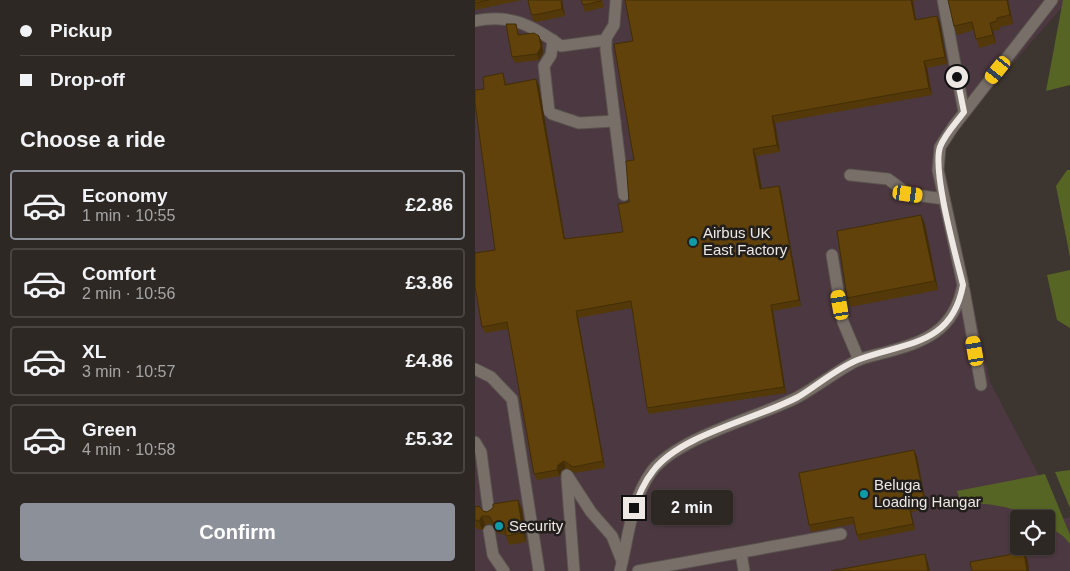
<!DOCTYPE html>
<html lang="en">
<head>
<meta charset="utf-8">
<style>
  :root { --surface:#2e2824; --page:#36302c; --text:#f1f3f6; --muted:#a7a6a6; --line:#494441; --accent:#8c9099 }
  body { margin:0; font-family:Helvetica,sans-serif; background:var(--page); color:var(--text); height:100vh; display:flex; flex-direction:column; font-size:19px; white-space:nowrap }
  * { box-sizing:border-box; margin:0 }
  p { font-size:16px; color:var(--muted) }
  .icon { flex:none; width:28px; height:28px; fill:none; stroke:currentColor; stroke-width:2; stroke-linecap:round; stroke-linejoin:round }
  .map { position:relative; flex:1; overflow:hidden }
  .sheet { display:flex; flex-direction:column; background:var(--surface); width:475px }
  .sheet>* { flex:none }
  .guide { display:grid; align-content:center; height:110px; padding:0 20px; background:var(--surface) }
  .buttons { position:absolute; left:535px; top:510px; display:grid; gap:10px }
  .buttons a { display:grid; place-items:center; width:45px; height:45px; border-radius:5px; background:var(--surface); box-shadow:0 1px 4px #0004,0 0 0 1px var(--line); font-size:25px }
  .end { position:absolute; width:22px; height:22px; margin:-11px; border:6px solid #eee8e5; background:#111; box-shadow:0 0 0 2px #111 }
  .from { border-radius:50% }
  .bubble { position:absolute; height:35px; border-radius:5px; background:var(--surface); box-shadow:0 1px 4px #0004,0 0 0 1px var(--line); font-size:16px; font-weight:700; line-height:35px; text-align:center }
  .car { position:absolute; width:15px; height:30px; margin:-15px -8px; border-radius:6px; box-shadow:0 0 4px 1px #0007; background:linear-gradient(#f5c518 24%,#345 0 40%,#f5c518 0 76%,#345 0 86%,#f5c518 0) }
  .guide b { display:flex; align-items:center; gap:18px; height:48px; font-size:19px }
  .guide b+b { border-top:1px solid var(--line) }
  .guide i { width:12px; height:12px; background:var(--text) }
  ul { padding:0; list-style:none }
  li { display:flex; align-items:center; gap:15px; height:70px; margin:0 10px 8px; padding:0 10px; border:2px solid var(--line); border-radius:5px }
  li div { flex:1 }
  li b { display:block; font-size:19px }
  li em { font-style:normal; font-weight:700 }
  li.current { border-color:var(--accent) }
  li>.icon { width:45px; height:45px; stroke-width:1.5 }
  h2 { padding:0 20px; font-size:22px; line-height:60px }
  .button { display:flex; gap:10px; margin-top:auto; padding:10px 20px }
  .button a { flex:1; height:58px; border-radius:5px; background:var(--accent); color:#fff; font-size:20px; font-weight:700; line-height:58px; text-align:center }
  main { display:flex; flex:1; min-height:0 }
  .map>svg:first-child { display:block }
  .industrial { fill:#4c3840; fill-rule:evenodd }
  .green { fill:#566424 }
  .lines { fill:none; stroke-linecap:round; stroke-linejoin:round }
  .minor-casing { stroke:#59524d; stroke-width:13 }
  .minor { stroke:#786f69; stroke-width:11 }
  .wall { fill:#533909 }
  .shaded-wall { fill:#432e07 }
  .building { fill:#60420a; stroke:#432e07 }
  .route { stroke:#eee8e5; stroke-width:6 }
  .culture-dot { fill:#0f9aa8; stroke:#211e1b; stroke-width:2 }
  .labels { text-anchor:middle; stroke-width:5; stroke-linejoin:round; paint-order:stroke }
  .poi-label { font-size:15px; fill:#eee8e5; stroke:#211e1b; text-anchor:start }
</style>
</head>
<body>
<main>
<section class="sheet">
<div class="guide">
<b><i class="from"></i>Pickup</b>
<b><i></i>Drop-off</b>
</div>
<h2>Choose a ride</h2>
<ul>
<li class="current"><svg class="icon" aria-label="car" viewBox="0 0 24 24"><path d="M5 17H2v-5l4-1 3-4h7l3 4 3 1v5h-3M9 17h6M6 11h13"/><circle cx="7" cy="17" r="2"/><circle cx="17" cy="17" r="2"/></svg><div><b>Economy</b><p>1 min · 10:55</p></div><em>£2.86</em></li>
<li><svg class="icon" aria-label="car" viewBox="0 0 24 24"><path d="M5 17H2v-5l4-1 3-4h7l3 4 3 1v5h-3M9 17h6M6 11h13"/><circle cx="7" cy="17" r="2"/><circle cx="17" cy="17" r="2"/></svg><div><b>Comfort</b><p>2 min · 10:56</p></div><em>£3.86</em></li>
<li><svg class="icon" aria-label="car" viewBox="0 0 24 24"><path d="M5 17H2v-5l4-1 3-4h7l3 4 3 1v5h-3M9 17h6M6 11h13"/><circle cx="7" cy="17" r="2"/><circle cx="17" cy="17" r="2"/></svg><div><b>XL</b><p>3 min · 10:57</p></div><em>£4.86</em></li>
<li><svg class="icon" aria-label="car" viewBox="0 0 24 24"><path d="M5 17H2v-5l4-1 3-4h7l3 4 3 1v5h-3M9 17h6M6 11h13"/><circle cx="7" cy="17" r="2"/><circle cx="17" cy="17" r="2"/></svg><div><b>Green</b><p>4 min · 10:58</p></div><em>£5.32</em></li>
</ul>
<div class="button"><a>Confirm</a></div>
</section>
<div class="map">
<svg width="595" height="571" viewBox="0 0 595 571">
  <rect width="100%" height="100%" fill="#3d3530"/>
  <path class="industrial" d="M0,0H588V6L501,106L479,134L471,148L469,169L515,382L587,519L595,517V571H0ZM544,519H571V546H544Z"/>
  <g class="green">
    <path d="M588,0H595V85L571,91Z"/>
    <path d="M592,170H595V257L581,186Z"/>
    <path d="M595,270V328L582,320L572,275Z"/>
    <path d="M595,470V508L580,472Z"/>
    <path d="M570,474L595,535V544L588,536L571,525V519C561,519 555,514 545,511C524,505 507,502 486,504L482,491Z"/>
  </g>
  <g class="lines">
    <defs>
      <g id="minor">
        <path d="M141,0L139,25L131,38V50L149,195"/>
        <path d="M468,0L489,112"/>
        <path d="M0,21C35,13 58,26 86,46L131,40"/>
        <path d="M78,40L76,55L69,66L74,111L77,114L104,123L140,121"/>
        <path d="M375,175L413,179L433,194L469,199"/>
        <path d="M357,255L368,322L384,360"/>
        <path d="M489,290L506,385"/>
        <path d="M0,369L16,377L37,399L64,571"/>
        <path d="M0,442L6,452L14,513"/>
        <path d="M92,475L116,512L137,536L147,561"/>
        <path d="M92,478L99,571"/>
        <path d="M14,531L18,555L29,571"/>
        <path d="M266,553L269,571"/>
        <path d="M145,571C154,537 155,501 177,471C204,437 281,418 321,398C342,387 361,371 383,360C390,357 400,355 408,353C449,342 479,332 488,285L463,170L465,147L478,127L577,0"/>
        <path d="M163,571L366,534"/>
      </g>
    </defs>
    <use href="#minor" class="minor-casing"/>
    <use href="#minor" class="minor"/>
  </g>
  <g class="wall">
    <path d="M0,0H47L0,10Z"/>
    <path d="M53,0H87L90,16L61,22L58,20L56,14Z"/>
    <path d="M127,0L129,7L110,12L108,5Z"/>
    <path d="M150,0H444L438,1L441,20L462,16L465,23L472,64L452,68L457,95L300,123L305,152L281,156L287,189L306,192L326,306L298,311L311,393L174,414L172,408L157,308L103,318L130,468L100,473L91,468L86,471L85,476L62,480L59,474L34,329L10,333L7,327L20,250L9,89L28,73L32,85L61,79L64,86L90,239L148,232L154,202L159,160L158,41Z"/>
    <path d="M533,0L538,24L525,27V30L518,31L521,43L504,48L499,30L482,35L479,26Z"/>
    <path d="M41,24L44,35L67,42L68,53L64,60L40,63L37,57Z"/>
    <path d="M450,224L463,290L375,307L372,298Z"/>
    <path d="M439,450L442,457L452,509L436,512L440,530L384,541L382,535L379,524L336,532L334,525Z"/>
    <path d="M43,500L47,509L51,542L34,545L31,535L22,533L17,524L10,525L7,530L0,528V507L8,511L12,512Z"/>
  </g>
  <g class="shaded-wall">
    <path d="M86,0H87L90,16L87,9Z"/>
    <path d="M436,0L438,1L442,27L440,20Z"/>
    <path d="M532,0H533L538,24L535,15Z"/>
    <path d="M462,16L465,23L472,64L470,57Z"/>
    <path d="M515,23L518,31L521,43L518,35Z"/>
    <path d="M64,36L67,42L68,53L64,60L62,54Z"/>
    <path d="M449,61L452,68L457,95L454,88Z"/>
    <path d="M61,79L64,86L91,246L89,239Z"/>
    <path d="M297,116L300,123L305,152L302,145Z"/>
    <path d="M278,149L281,156L288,195L285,189Z"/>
    <path d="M304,186L306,192L326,306L324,300Z"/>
    <path d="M446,215L450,224L463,290L460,281Z"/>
    <path d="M296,305L298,311L311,393L309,387Z"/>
    <path d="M101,311L103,318L130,468L128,461Z"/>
    <path d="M439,450L442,457L452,509L450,502Z"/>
    <path d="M89,461L91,468L86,471L85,476L82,470L83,465Z"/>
    <path d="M43,500L47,509L51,542L48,533Z"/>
    <path d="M434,505L436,512L440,530L438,524Z"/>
    <path d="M7,516L10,525L7,530L4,521Z"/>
    <path d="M549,552L553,561L554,571H552Z"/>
    <path d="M450,554L453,563L455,571H453Z"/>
  </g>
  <g class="building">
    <path d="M0,0H14L0,3Z"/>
    <path d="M53,0H86L87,9L59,15L56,14Z"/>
    <path d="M106,0H126V1L108,5Z"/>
    <path d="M150,0H436L440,20L462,16L470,57L449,61L454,88L297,116L302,145L278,149L285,189L304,186L324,300L296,305L309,387L172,408L156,301L101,311L128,461L98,467L89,461L83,465L82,470L59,474L32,322L7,327L0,286V253L20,250L0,103V90L9,89L8,77L28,73L30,85L61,79L89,239L148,232L143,204L154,202L151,161L159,160L139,44L158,41Z"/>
    <path d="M473,0H532L535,15L522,18V21L515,23L518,35L501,39L497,22L479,26Z"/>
    <path d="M31,24H41L43,35L59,33L64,36L66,47L62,54L37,57Z"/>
    <path d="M446,215L460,281L372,298L362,231Z"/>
    <path d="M439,450L450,502L434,505L438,524L382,535L378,517L334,525L324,473Z"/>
    <path d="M43,500L48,533L31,536L30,527L19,524L14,516H7L4,521L0,520V507L4,506L8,511L12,512L18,508V504Z"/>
    <path d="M549,552L552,571H497L495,562Z"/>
    <path d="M450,554L453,571H356Z"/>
  </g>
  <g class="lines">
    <path class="route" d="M159,508C164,495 169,482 178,471C206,434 282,419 323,397C343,385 363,367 385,359C432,342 477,345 488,285C481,256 457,171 465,147C470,134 481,123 489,112L482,77"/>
  </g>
  <g class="culture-dot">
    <circle cx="218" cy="242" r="5"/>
    <circle cx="389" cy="494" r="5"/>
    <circle cx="24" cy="526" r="5"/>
  </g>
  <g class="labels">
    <g class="poi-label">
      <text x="228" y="238">Airbus UK<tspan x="228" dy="17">East Factory</tspan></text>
      <text x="399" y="490">Beluga<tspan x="399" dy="17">Loading Hangar</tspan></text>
      <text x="34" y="531">Security</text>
    </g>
  </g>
</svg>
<div class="buttons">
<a><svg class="icon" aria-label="locate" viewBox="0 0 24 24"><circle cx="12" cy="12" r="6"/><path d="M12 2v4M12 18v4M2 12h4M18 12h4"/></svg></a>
</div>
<i class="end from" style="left:482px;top:77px"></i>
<i class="end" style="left:159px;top:508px"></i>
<div class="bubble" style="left:176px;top:490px;width:82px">2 min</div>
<i class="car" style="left:523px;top:70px;rotate:219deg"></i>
<i class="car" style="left:433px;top:194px;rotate:98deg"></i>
<i class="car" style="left:365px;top:305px;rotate:350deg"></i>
<i class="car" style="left:500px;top:351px;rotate:350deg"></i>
</div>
</main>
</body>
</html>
